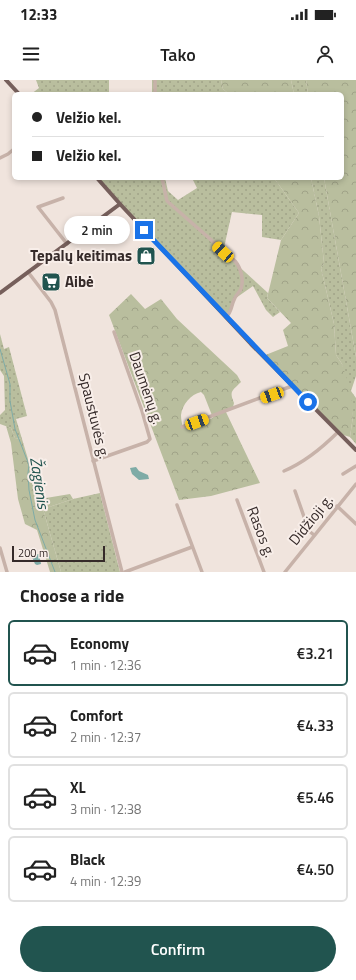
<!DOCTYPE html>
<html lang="en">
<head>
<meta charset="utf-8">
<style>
  :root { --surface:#fff; --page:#f6f6f6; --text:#222; --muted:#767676; --line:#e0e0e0; --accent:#21544f }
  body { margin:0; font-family:"Titillium Web",sans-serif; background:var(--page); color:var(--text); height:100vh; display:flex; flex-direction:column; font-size:15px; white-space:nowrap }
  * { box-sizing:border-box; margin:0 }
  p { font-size:13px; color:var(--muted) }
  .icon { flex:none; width:22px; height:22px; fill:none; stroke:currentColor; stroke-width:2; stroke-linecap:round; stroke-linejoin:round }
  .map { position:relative; height:492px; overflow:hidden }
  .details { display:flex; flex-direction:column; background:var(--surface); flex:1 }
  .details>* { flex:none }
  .guide { position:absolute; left:12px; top:12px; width:332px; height:88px; border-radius:6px; box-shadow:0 2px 6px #0003; display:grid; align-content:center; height:88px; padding:0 20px; background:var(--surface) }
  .scale { position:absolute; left:12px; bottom:10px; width:93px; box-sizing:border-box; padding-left:4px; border:2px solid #352a29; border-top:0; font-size:11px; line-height:14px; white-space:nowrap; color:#352a29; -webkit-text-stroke:3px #f8eee9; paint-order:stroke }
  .end { position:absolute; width:18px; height:18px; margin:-9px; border:5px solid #1a73e8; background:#fff; box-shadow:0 0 0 2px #fff }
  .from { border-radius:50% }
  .bubble { position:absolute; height:28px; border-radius:14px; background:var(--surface); box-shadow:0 2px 6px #0003; font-size:13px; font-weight:600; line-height:28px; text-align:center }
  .car { position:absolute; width:12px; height:24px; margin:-12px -6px; border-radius:5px; box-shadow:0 0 3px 1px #0007; background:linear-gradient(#f5c518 24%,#345 0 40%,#f5c518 0 76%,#345 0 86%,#f5c518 0) }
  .guide b { display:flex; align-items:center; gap:14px; height:38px; font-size:15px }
  .guide b+b { border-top:1px solid var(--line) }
  .guide i { width:10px; height:10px; background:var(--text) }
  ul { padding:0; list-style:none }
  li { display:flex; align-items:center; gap:12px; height:66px; margin:0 8px 6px; padding:0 12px; border:2px solid var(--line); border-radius:6px }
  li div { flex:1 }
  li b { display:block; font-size:15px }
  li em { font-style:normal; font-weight:600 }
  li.on { border-color:var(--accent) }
  li>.icon { width:36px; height:36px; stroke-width:1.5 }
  h2 { padding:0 20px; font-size:18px; line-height:48px }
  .button { display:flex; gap:8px; margin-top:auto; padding:8px 20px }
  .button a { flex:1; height:46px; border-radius:24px; background:var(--accent); color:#fff; font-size:16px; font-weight:600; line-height:46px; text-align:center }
  .status { display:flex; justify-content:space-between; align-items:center; height:28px; padding:0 20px; background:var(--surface); direction:ltr }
  .status svg { height:11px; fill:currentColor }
  header { display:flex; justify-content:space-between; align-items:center; height:52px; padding:0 20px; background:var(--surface); font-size:18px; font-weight:600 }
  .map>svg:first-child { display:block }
  .grass { fill:url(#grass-dots) }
  .forest { fill:url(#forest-crowns); fill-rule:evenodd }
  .water { fill:#7eaba6 }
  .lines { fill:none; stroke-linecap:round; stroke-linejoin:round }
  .stream { stroke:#7eaba6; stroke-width:1 }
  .minor { stroke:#c7b2a9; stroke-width:3.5 }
  .major { stroke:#765f5b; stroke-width:4 }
  .route { stroke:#1a73e8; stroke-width:5 }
  .labels { text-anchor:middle; stroke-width:4; stroke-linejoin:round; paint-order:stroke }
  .poi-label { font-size:15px; font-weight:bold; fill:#352a29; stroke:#f8eee9; text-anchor:end }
  .street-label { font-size:15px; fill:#352a29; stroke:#f8eee9 }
  .water-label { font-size:16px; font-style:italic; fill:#21544f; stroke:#f8eee9 }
</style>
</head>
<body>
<div class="status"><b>12:33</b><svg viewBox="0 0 49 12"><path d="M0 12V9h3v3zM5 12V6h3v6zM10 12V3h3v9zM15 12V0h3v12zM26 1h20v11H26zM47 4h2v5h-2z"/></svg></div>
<header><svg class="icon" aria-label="menu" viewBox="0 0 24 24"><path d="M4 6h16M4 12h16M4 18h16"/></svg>Tako<svg class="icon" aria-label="person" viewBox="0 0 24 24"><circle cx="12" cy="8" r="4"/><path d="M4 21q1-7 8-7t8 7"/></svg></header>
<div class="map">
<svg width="356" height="492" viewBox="0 0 356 492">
  <defs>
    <pattern id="grass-dots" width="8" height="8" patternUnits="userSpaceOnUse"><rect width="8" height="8" fill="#b9be9e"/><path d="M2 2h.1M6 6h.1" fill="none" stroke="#a0a388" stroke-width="1.8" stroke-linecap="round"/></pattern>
    <pattern id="forest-crowns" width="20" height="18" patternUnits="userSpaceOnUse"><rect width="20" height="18" fill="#b9be9e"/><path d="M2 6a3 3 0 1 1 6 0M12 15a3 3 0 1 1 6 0" fill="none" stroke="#a0a388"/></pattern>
  </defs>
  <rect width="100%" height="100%" fill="#f0e4dd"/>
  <g class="grass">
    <path d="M36,0H109V14H31L39,8Z"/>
    <path d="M152,0H221L223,9L229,14H152Z"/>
    <path d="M291,0H306L308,14H294Z"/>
    <path d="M96,98H165L168,111L178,120L197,108L192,98H274L299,133L281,160L262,157V135L232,132L223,172L268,213L267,218L280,232L273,237L266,230L253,206L233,220L230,231L226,234V237Z"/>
    <path d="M311,98H324L356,277V296L351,311L356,318V364L350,357L353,336L342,284L336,275L334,244L321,188L324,183L319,136Z"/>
    <path d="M0,254L4,269L9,267L27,336L16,339L22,359L15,358L11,348L0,344V335L5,330L4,296L0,290Z"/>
    <path d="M100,413L120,492H61L43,429L73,419Z"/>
  </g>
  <g class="forest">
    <path d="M221,0H291L294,14H229L223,9Z"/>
    <path d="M306,0H356V277L324,98H342V14H308Z"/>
    <path d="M274,98H311L319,136L324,183L321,188L334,244L336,275L342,284L351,311L353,336L350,357L340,354L263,276L288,266L283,250L291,243L267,218L281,160L299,133Z"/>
    <path d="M131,214L145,229L161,219L177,239L237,295L241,302C232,311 229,311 234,323L233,327L225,330L260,403L211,416L179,420L109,235ZM201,312L204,315L213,338L183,348C182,344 181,339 181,335C182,325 191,314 201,312Z"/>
    <path d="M6,346L11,348L15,358L22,359L40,419L70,414L73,419L43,429L61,492H50L37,450L25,444L18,419L11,363Z"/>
  </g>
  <g class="water">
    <path d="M136,387L139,391L148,395L149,399L139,400L132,394L130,388Z"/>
    <path d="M34,474H39L41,484L37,485L35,484L32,477Z"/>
  </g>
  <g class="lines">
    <path class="stream" d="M0,269L10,304V321L15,349L29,385L28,393L29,410L35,440L55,492"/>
    <g class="minor">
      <path d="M155,0V14"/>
      <path d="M0,78L8,74L14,69"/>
      <path d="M162,98L167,121L235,181C241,188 244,200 241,209C239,213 235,216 234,220C231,226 232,232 226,237"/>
      <path d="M63,118L38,127L67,164"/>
      <path d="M28,192L51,222L55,230L122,492"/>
      <path d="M182,347L292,306"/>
      <path d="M93,381L147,362L150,359L142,331L114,252"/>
      <path d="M284,391C303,383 323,367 338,352"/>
      <path d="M343,394L356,386"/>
      <path d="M295,411L309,451L314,455"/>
      <path d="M237,420L264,492"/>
      <path d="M177,425L202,492"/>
      <path d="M337,426L356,444"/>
      <path d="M0,468L7,492"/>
      <path d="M125,492L192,467"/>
      <path d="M285,492L356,404"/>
    </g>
    <g class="major">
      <path d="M6,0L19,14"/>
      <path d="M97,98L120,124L251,264L356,370"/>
      <path d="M0,213L120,124"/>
    </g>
  </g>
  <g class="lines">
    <path class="route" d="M144,150L308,322"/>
  </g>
  <defs>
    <symbol id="shop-square" viewBox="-11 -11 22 22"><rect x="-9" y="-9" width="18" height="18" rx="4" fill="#21544f" stroke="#f8eee9"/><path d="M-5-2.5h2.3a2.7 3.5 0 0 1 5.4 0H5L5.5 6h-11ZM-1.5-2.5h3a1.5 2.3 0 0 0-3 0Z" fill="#fff"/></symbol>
    <symbol id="supermarket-square" viewBox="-11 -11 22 22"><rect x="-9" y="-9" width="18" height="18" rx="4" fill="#21544f" stroke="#f8eee9"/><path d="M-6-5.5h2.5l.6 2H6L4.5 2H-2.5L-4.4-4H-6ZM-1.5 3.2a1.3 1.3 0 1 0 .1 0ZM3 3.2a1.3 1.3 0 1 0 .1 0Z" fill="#fff"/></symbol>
  </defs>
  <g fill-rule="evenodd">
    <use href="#shop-square" x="135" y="165" width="22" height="22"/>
    <use href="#supermarket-square" x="40" y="191" width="22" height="22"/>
  </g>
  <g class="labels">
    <g class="poi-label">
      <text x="132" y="181">Tepalų keitimas</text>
      <text x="65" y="207" text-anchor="start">Aibė</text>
    </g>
    <g class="street-label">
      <text transform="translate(146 308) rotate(71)" y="5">Daumėnų g.</text>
      <text transform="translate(94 336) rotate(76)" y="5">Spaustuvės g.</text>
      <text transform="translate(311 440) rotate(-51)" y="5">Didžioji g.</text>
      <text transform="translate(261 452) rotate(69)" y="5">Rasos g.</text>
    </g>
    <g class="water-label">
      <text transform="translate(40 403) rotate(81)" y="6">Žagienis</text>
    </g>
  </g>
</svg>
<div class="scale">200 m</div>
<i class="end from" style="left:308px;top:322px"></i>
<i class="end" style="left:144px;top:150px"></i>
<div class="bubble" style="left:64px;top:136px;width:66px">2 min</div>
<i class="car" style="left:223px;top:172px;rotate:312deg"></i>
<i class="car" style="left:272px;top:315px;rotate:250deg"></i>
<i class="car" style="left:197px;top:342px;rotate:70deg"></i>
<div class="guide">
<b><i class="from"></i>Velžio kel.</b>
<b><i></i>Velžio kel.</b>
</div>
</div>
<section class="details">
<h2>Choose a ride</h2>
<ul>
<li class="on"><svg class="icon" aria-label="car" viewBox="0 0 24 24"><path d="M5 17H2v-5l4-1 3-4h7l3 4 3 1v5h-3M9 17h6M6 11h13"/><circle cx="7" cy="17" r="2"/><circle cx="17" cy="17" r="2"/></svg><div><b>Economy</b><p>1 min · 12:36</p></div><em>€3.21</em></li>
<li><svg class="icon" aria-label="car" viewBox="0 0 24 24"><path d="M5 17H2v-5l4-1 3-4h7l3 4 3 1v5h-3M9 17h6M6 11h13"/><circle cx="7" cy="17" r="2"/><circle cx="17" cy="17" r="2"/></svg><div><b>Comfort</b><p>2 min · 12:37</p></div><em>€4.33</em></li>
<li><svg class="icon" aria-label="car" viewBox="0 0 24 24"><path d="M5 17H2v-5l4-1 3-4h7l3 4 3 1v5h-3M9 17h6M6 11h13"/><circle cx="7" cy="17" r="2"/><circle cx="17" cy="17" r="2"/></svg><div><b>XL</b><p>3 min · 12:38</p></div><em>€5.46</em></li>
<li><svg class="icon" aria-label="car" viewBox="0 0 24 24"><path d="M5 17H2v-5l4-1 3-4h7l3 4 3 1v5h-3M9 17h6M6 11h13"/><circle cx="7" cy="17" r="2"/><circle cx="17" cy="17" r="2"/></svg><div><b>Black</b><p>4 min · 12:39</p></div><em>€4.50</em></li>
</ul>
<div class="button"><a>Confirm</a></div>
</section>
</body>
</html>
